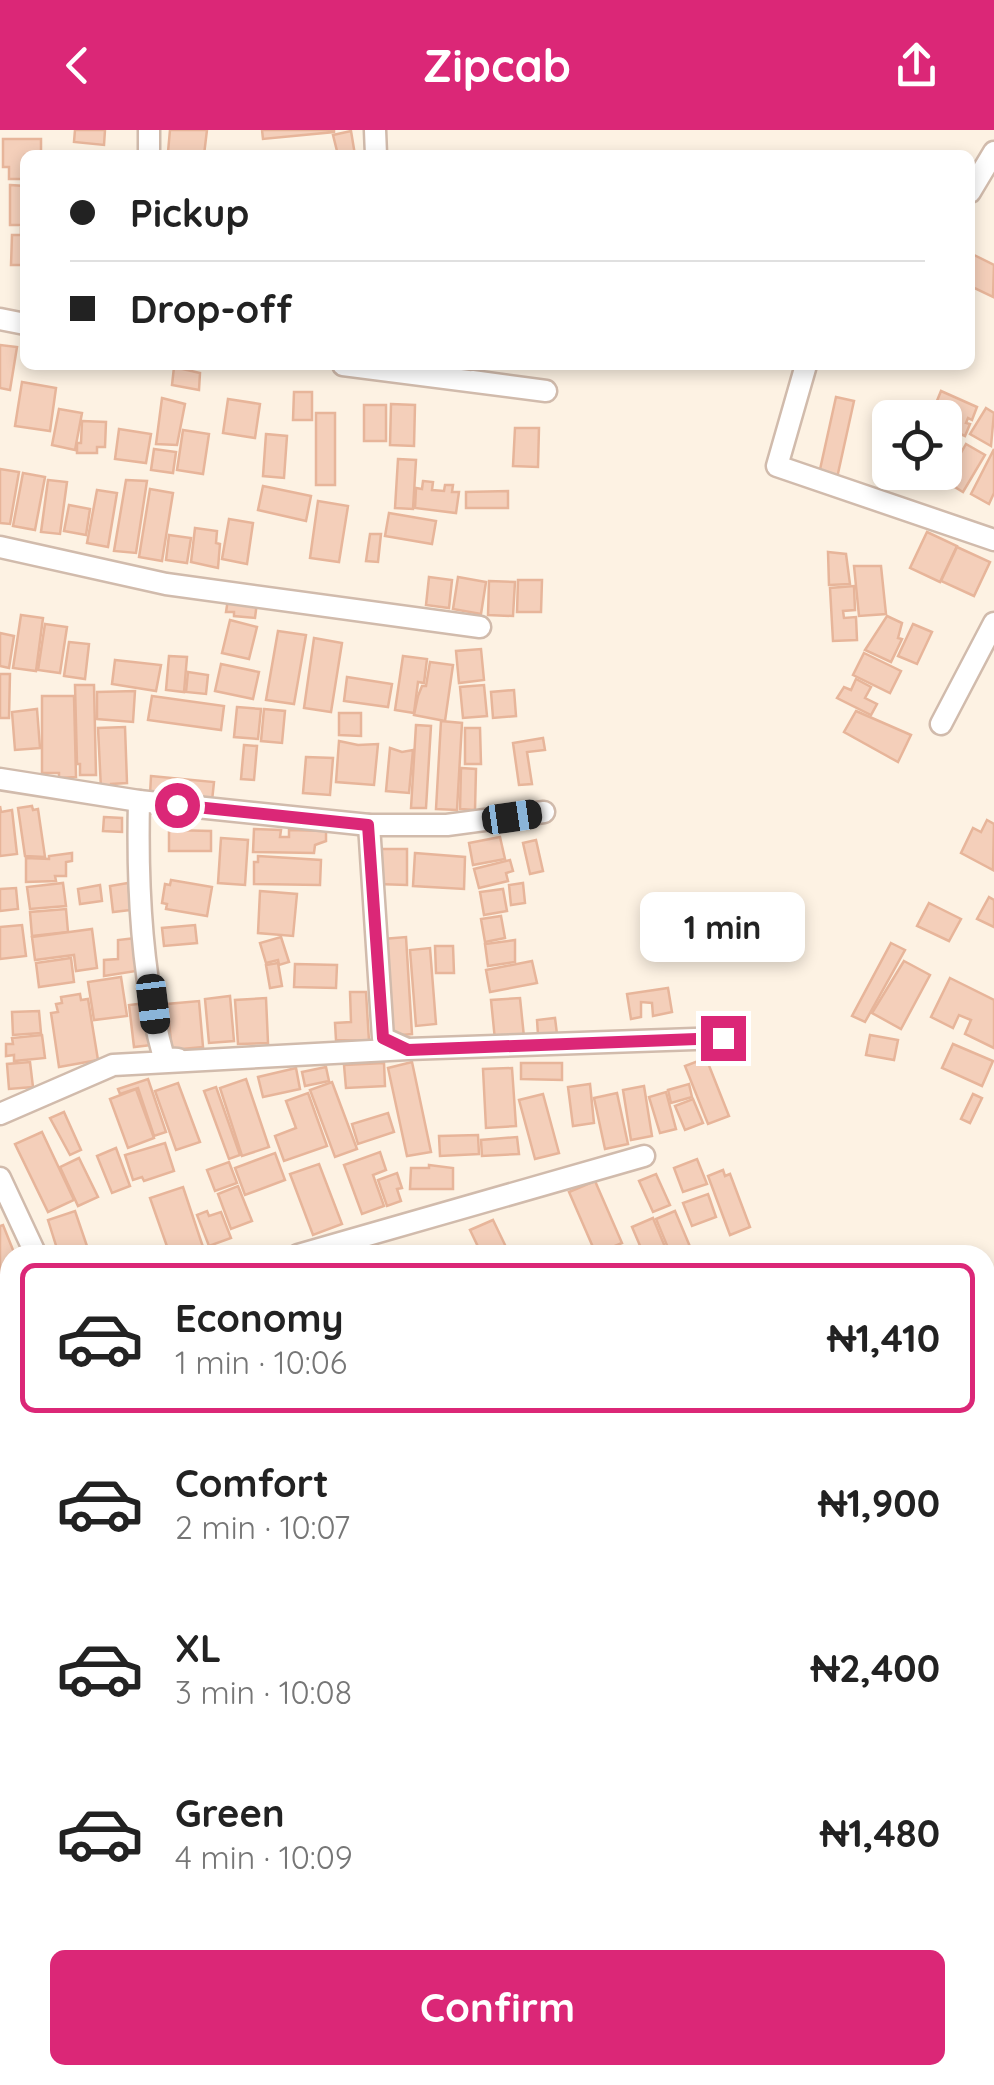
<!DOCTYPE html>
<html lang="en">
<head>
<meta charset="utf-8">
<style>
  :root { --surface:#fff; --page:#f2f2f2; --text:#222; --muted:#767676; --line:#e0e0e0; --accent:#db2777 }
  body { margin:0; font-family:Quicksand,sans-serif; background:var(--page); color:var(--text); height:100vh; display:flex; flex-direction:column; font-size:38px; white-space:nowrap }
  * { box-sizing:border-box; margin:0 }
  p { font-size:32px; color:var(--muted) }
  .icon { flex:none; width:55px; height:55px; fill:none; stroke:currentColor; stroke-width:2; stroke-linecap:round; stroke-linejoin:round }
  .map { position:relative; flex:1; overflow:hidden }
  .details { position:absolute; left:0px; top:1115px; width:995px; height:840px; display:flex; flex-direction:column; background:var(--surface); border-radius:30px 30px 0 0; box-shadow:0 5px 15px #0003 }
  .details>* { flex:none }
  .guide { position:absolute; left:20px; top:20px; width:955px; height:220px; border-radius:15px; box-shadow:0 5px 15px #0003; display:grid; align-content:center; height:220px; padding:0 50px; background:var(--surface) }
  .tools { position:absolute; left:872px; top:270px; display:grid; gap:20px }
  .tools a { display:grid; place-items:center; width:90px; height:90px; border-radius:15px; background:var(--surface); box-shadow:0 5px 15px #0003; font-size:50px }
  .end { position:absolute; width:45px; height:45px; margin:-22px; border:12px solid #db2777; background:#fff; box-shadow:0 0 0 5px #fff }
  .from { border-radius:50% }
  .bubble { position:absolute; height:70px; border-radius:15px; background:var(--surface); box-shadow:0 5px 15px #0003; font-size:32px; font-weight:700; line-height:70px; text-align:center }
  .car { position:absolute; width:30px; height:60px; margin:-30px -15px; border-radius:12px; box-shadow:0 0 8px 2px #0007; background:linear-gradient(#222 24%,#8ab4d8 0 40%,#222 0 76%,#8ab4d8 0 86%,#222 0) }
  .guide b { display:flex; align-items:center; gap:35px; height:95px; font-size:38px }
  .guide b+b { border-top:2px solid var(--line) }
  .guide i { width:25px; height:25px; background:var(--text) }
  ul { padding:18px 0 0; list-style:none }
  li { display:flex; align-items:center; gap:30px; height:150px; margin:0 20px 15px; padding:0 30px; border:5px solid transparent; border-radius:15px }
  li div { flex:1 }
  li b { display:block; font-size:38px }
  li em { font-style:normal; font-weight:700 }
  li.current { border-color:var(--accent) }
  li>.icon { width:90px; height:90px; stroke-width:1.5 }
  .action { display:flex; gap:20px; margin-top:auto; padding:20px 50px }
  .action a { flex:1; height:115px; border-radius:15px; background:var(--accent); color:#fff; font-size:40px; font-weight:700; line-height:115px; text-align:center }
  header { display:flex; justify-content:space-between; align-items:center; height:130px; padding:0 50px; background:var(--accent); color:#fff; font-size:45px; font-weight:700 }
  .map>svg:first-child { display:block }
  .building { fill:#f4cfba; stroke:#e7b59a; stroke-width:2.5 }
  .lines { fill:none; stroke-linecap:round; stroke-linejoin:round }
  .street-casing { stroke:#d1bbac; stroke-width:25 }
  .street { stroke:#fff; stroke-width:20 }
  .route { stroke:#db2777; stroke-width:12 }
</style>
</head>
<body>
<header><svg class="icon" aria-label="back" viewBox="0 0 24 24"><path d="M15 5l-7 7 7 7"/></svg>Zipcab<svg class="icon" aria-label="share" viewBox="0 0 24 24"><path d="M12 15V3M7 8l5-5 5 5M5 13v7h14v-7"/></svg></header>
<div class="map">
<svg width="994" height="1955" viewBox="0 0 994 1955">
  <rect width="100%" height="100%" fill="#fdf2e3"/>
  <g class="building">
    <path d="M75,0H105L104,15L74,12Z"/>
    <path d="M170,0H207L204,25L168,22Z"/>
    <path d="M262,0H334V2L263,9Z"/>
    <path d="M351,1L355,25H338L333,5Z"/>
    <path d="M3,9H41V25H25V49H9V37H3Z"/>
    <path d="M10,55L25,56V95H10Z"/>
    <path d="M21,98H25V135H11L12,105H21Z"/>
    <path d="M970,123L994,135L993,167L970,156Z"/>
    <path d="M0,215L17,217L10,260L0,258Z"/>
    <path d="M174,237L200,243L199,260L172,255Z"/>
    <path d="M22,252L56,258L50,301L15,296Z"/>
    <path d="M941,261L977,277L972,290L968,288L966,293L970,294L965,306L945,297V288H930Z"/>
    <path d="M294,262H312V290H293Z"/>
    <path d="M836,267L854,271L837,348L819,344Z"/>
    <path d="M162,268L185,274L177,315L156,314Z"/>
    <path d="M228,269L260,274L255,308L223,303Z"/>
    <path d="M391,274L415,275L414,316L390,315Z"/>
    <rect x="364" y="275" width="22" height="36"/>
    <path d="M986,278L994,283L991,316L970,304Z"/>
    <path d="M59,279L82,283L75,320L52,315Z"/>
    <rect x="316" y="283" width="19" height="72"/>
    <path d="M82,291L106,292L105,317H97V323H77V313H81Z"/>
    <path d="M515,298H539L538,337L513,336Z"/>
    <path d="M119,299L151,304L146,333L115,329Z"/>
    <path d="M183,300L209,304L203,344L177,340Z"/>
    <path d="M266,304L287,306L284,348L263,346Z"/>
    <path d="M966,314L985,325L963,362L945,351Z"/>
    <path d="M154,319L176,322L173,343L151,340Z"/>
    <path d="M994,319V363L989,374L971,364Z"/>
    <path d="M398,329L416,330L413,379L395,378Z"/>
    <path d="M0,339L19,342L10,394L0,393Z"/>
    <path d="M23,343L45,347L35,400L13,396Z"/>
    <path d="M48,350L67,352L60,404L41,402Z"/>
    <path d="M126,350L147,351L136,423L114,421Z"/>
    <path d="M423,351L433,352L432,360L444,361L445,355H453L452,362H459L456,383L415,378L416,358L422,359Z"/>
    <path d="M263,356L311,366L306,391L258,380Z"/>
    <path d="M150,359L173,363L162,431L139,427Z"/>
    <path d="M97,360L117,363L108,417L87,413Z"/>
    <path d="M508,361V378H466V362Z"/>
    <path d="M318,371L348,376L339,432L310,428Z"/>
    <path d="M69,375L90,379L86,405L64,401Z"/>
    <path d="M389,383L436,391L432,414L385,406Z"/>
    <path d="M229,389L253,393L247,434L222,429Z"/>
    <path d="M195,398L217,401L216,413L220,414L218,438L191,432Z"/>
    <path d="M927,402L957,416L940,452L910,438Z"/>
    <path d="M370,404H381L378,432L366,431Z"/>
    <path d="M169,405L191,408L187,433L166,430Z"/>
    <path d="M957,417L990,432L974,466L941,451Z"/>
    <path d="M828,422L846,424L850,454L829,455Z"/>
    <path d="M854,436H881L886,484L859,486Z"/>
    <path d="M429,447L452,450L449,478L426,475Z"/>
    <path d="M458,447L486,452L481,484L453,479Z"/>
    <path d="M518,450H542L541,482H517Z"/>
    <path d="M489,451L515,452L513,486L488,485Z"/>
    <path d="M854,456L855,480L843,481L844,488L856,487L857,510L833,511L830,458Z"/>
    <path d="M228,469L257,472L255,488L234,486V482H226Z"/>
    <path d="M21,485L43,488L36,541L13,538Z"/>
    <path d="M887,486L902,493L898,508L902,509L891,532L865,520Z"/>
    <path d="M230,490L257,497L249,529L222,523Z"/>
    <path d="M45,494L67,497L60,543L38,540Z"/>
    <path d="M913,494L932,502L917,534L898,526Z"/>
    <path d="M278,501L306,505L294,574L266,570Z"/>
    <path d="M0,503L14,506L9,538L0,536Z"/>
    <path d="M314,508L342,513L331,582L304,578Z"/>
    <path d="M69,512L89,514L85,549L64,546Z"/>
    <path d="M481,519L484,550L459,553L456,521Z"/>
    <path d="M864,523L901,541L890,563L853,545Z"/>
    <path d="M169,526L187,527L184,562L166,560Z"/>
    <path d="M403,526L427,529L424,553L418,552L414,583L395,580Z"/>
    <path d="M115,530L161,535L156,561L112,554Z"/>
    <path d="M430,532L453,535L445,591L414,585L418,566L422,556H426Z"/>
    <path d="M221,534L259,542L253,569L215,561Z"/>
    <path d="M188,542L208,545L206,564L186,562Z"/>
    <path d="M0,544H10L9,588H0Z"/>
    <path d="M347,547L392,554L388,577L344,571Z"/>
    <path d="M856,549L871,557L865,568L877,574L871,585L837,568L844,557L851,560Z"/>
    <path d="M75,555H94L96,645H80V634H77Z"/>
    <path d="M484,555L487,586L463,588L460,557Z"/>
    <path d="M514,560L516,586L493,588L491,562Z"/>
    <path d="M135,561L133,592L97,589V562Z"/>
    <path d="M42,566H74L76,647L59,648V643H42Z"/>
    <path d="M152,566L224,576L221,600L148,590Z"/>
    <path d="M237,577L261,579L258,609L234,607Z"/>
    <path d="M37,579L40,618L15,620L12,582Z"/>
    <path d="M264,579L285,581L282,613L261,611Z"/>
    <path d="M856,581L911,605L898,632L844,602Z"/>
    <path d="M339,583H361V606L339,605Z"/>
    <path d="M441,591L462,593L457,680L436,679Z"/>
    <path d="M416,595L431,596L426,678H411Z"/>
    <path d="M125,597L127,653L111,654V658L101,659L98,598Z"/>
    <path d="M465,598H480L481,634H465Z"/>
    <path d="M543,608L545,620L527,622L532,654L519,655L513,613Z"/>
    <path d="M339,611L358,615L378,614L374,655L336,652Z"/>
    <path d="M244,615L257,616L254,650L241,649Z"/>
    <path d="M390,618L402,622L413,620L409,663L386,661Z"/>
    <path d="M306,627L333,628L330,665L303,663Z"/>
    <path d="M461,638L476,639L475,680L460,679Z"/>
    <path d="M151,646L214,652L212,671L150,665Z"/>
    <path d="M0,676L1,682L12,680L17,724L0,726Z"/>
    <path d="M32,676L33,680L38,679L45,727L25,726L18,678Z"/>
    <path d="M104,687L122,688V702L103,701Z"/>
    <path d="M987,690L994,694L993,740L961,723L973,698L981,702Z"/>
    <path d="M254,699L281,700L280,707H289V700L326,701V711L315,715L314,723L253,722Z"/>
    <path d="M169,700L211,701V721H169Z"/>
    <path d="M500,707L505,729L473,735L469,713Z"/>
    <path d="M221,708L248,710L245,755L218,753Z"/>
    <path d="M536,710L543,741L530,744L523,713Z"/>
    <path d="M377,719H407V755L377,754Z"/>
    <path d="M72,723V731L66,732V746H55L56,751L26,752V728L49,729V726Z"/>
    <path d="M415,723L465,727L464,759L413,756Z"/>
    <path d="M258,726L321,730L320,755L254,754V732H258Z"/>
    <path d="M510,730L513,741L506,743L508,751L479,758L474,739Z"/>
    <path d="M171,750L212,757L207,786L166,779L167,774L162,773L165,754L170,755Z"/>
    <path d="M63,753L66,776L30,779L27,757Z"/>
    <path d="M128,753L131,780L113,782L110,756Z"/>
    <path d="M523,753L525,773L511,775L509,755Z"/>
    <path d="M100,755L102,771L80,774L78,759Z"/>
    <path d="M16,758L18,779L0,781V759Z"/>
    <path d="M503,759L507,781L484,785L480,762Z"/>
    <path d="M260,761L297,764L293,806L258,803Z"/>
    <path d="M989,767L994,770V797L977,789Z"/>
    <path d="M929,773L961,789L949,811L917,796Z"/>
    <path d="M66,779L68,802L32,806L30,782Z"/>
    <path d="M501,786L505,808L485,812L481,789Z"/>
    <path d="M22,795L26,826L0,829V797Z"/>
    <path d="M195,795L197,813L164,816L162,798Z"/>
    <path d="M92,799L97,838L76,841L74,825L35,830L32,807Z"/>
    <path d="M281,807L289,832L279,835L278,830L266,833L260,813Z"/>
    <path d="M406,807L412,904L390,906L383,809Z"/>
    <path d="M136,808V841L104,846V830L118,829V810Z"/>
    <path d="M515,810V832L488,836L485,814Z"/>
    <path d="M891,813L905,820L865,892L852,886Z"/>
    <path d="M435,816H453L454,843H436Z"/>
    <path d="M430,818L436,894L416,896L410,820Z"/>
    <path d="M71,828L74,852L39,857L36,833Z"/>
    <path d="M532,831L537,853L490,862L486,840Z"/>
    <path d="M904,831L930,845L901,899L872,883Z"/>
    <path d="M278,833L282,856L270,858L266,835Z"/>
    <path d="M295,834L337,835L336,858L294,857Z"/>
    <path d="M121,847L127,886L94,890L88,852Z"/>
    <path d="M950,848L994,870V918L965,904L971,890L959,885L953,898L931,887Z"/>
    <path d="M668,858L672,882L653,886L652,873L641,872V887L631,889L627,864Z"/>
    <path d="M350,862H366L369,911L336,910L335,893L351,892Z"/>
    <path d="M80,864L81,870L88,869L98,930L59,937L51,883L58,882L56,874L62,873L61,867Z"/>
    <path d="M230,866L234,911L209,913L205,869Z"/>
    <path d="M266,868L268,913L238,914L235,870Z"/>
    <path d="M520,868L524,907L495,910L491,870Z"/>
    <path d="M199,871L203,917L172,920L167,874Z"/>
    <path d="M147,873L152,915L134,917L129,875Z"/>
    <path d="M39,881L41,903L13,905L12,882Z"/>
    <path d="M555,888L557,904L538,905L537,890Z"/>
    <path d="M42,905L45,928L14,931V925L6,926V914H13L12,908Z"/>
    <path d="M870,905L898,910L894,930L866,925Z"/>
    <path d="M953,914L993,931L982,956L942,938Z"/>
    <path d="M706,928L729,986L708,994L685,936Z"/>
    <path d="M30,932L33,957L9,959L7,934Z"/>
    <path d="M412,932L431,1022L407,1026L388,938Z"/>
    <path d="M384,933L385,956L346,958L344,935Z"/>
    <path d="M521,933H562V950L521,949Z"/>
    <path d="M326,937L329,951L305,956L302,942Z"/>
    <path d="M296,938L300,959L263,967L258,947Z"/>
    <path d="M512,938L516,996L486,998L483,939Z"/>
    <path d="M148,949L166,1002L154,1006L138,958L120,964L118,959Z"/>
    <path d="M246,949L269,1017L242,1026L220,958Z"/>
    <path d="M332,952L357,1019L335,1027L310,960Z"/>
    <path d="M178,953L200,1012L176,1020L155,961Z"/>
    <path d="M590,954L594,993L573,996L568,957Z"/>
    <path d="M689,954L692,967L671,973L668,960Z"/>
    <path d="M644,956L652,1006L631,1010L623,960Z"/>
    <path d="M216,957L240,1025L229,1029L204,961Z"/>
    <path d="M136,959L154,1008L128,1018L110,969Z"/>
    <path d="M666,962L676,999L660,1003L649,967Z"/>
    <path d="M308,963L327,1016L284,1031L275,1006L296,998L286,971Z"/>
    <path d="M617,963L628,1014L605,1019L594,968Z"/>
    <path d="M543,964L559,1023L535,1029L519,970Z"/>
    <path d="M973,964L982,968L970,993L961,989Z"/>
    <path d="M693,969L703,993L685,1000L675,976Z"/>
    <path d="M64,982L81,1020L70,1025L50,988Z"/>
    <path d="M388,983L394,1002L358,1014L352,994Z"/>
    <path d="M42,1002L74,1070L48,1082L15,1014Z"/>
    <path d="M478,1005L479,1024L440,1026L439,1006Z"/>
    <path d="M517,1007L519,1024L482,1026L481,1010Z"/>
    <path d="M165,1013L174,1041L144,1051L142,1047L133,1050L125,1025Z"/>
    <path d="M116,1018L130,1056L112,1063L97,1026Z"/>
    <path d="M380,1022L386,1040L373,1045L384,1076L362,1084L344,1035Z"/>
    <path d="M275,1023L285,1050L245,1065L235,1038Z"/>
    <path d="M79,1028L98,1067L78,1076L60,1037Z"/>
    <path d="M697,1029L707,1054L683,1062L674,1038Z"/>
    <path d="M229,1032L237,1053L215,1061L207,1040Z"/>
    <path d="M319,1034L342,1094L313,1105L290,1044Z"/>
    <path d="M429,1035L453,1038V1059H410L411,1038H429Z"/>
    <path d="M723,1040L725,1046L730,1044L750,1097L730,1105L708,1046Z"/>
    <path d="M397,1043L402,1058L397,1059L401,1071L387,1076L378,1050Z"/>
    <path d="M656,1044L670,1075L653,1082L639,1051Z"/>
    <path d="M595,1051L622,1113L596,1124L569,1062Z"/>
    <path d="M238,1056L252,1091L231,1099L218,1064Z"/>
    <path d="M183,1057L204,1120L189,1125H170L150,1068Z"/>
    <path d="M708,1064L716,1087L692,1096L683,1073Z"/>
    <path d="M75,1081L89,1122L59,1125L48,1090Z"/>
    <path d="M207,1081L209,1086L221,1082L231,1108L209,1116L197,1085Z"/>
    <path d="M675,1081L691,1119L671,1125L656,1089Z"/>
    <path d="M653,1088L668,1124L666,1125H644L632,1097Z"/>
    <path d="M493,1090L507,1119L493,1125H482L470,1100Z"/>
    <path d="M3,1095L15,1125H10V1139L0,1143V1096Z"/>
    <path d="M10,1448V1519L3,1521L0,1512V1452Z"/>
    <path d="M994,1696V1737L985,1722V1702Z"/>
    <path d="M48,1945H85L87,1951L99,1947L103,1955H52Z"/>
    <path d="M268,1945H314L297,1955H274Z"/>
    <path d="M426,1945H446L452,1955H412Z"/>
    <path d="M652,1945H679L682,1955H655Z"/>
    <path d="M887,1945H913L919,1953L894,1955Z"/>
  </g>
  <g class="lines">
    <defs>
      <g id="street">
        <path d="M149,0V25"/>
        <path d="M375,0L376,25"/>
        <path d="M970,62L994,22"/>
        <path d="M0,189L25,194"/>
        <path d="M343,235L546,261L472,251"/>
        <path d="M806,235L777,336L994,410"/>
        <path d="M0,417L166,454L480,497"/>
        <path d="M941,594L994,493"/>
        <path d="M0,649L139,671L369,695H447L544,682"/>
        <path d="M139,671C137,755 141,847 164,928L178,929"/>
        <path d="M369,695L383,908L405,918"/>
        <path d="M0,984L113,935L408,919L723,908"/>
        <path d="M0,1048L36,1125"/>
        <path d="M298,1125L644,1026"/>
        <path d="M0,1248L10,1213"/>
        <path d="M0,1279L10,1319"/>
        <path d="M0,1616L10,1624"/>
        <path d="M0,1735L10,1702"/>
        <path d="M242,1945L247,1955"/>
        <path d="M0,1947L8,1955"/>
        <path d="M118,1955L123,1945"/>
        <path d="M332,1955L354,1945"/>
        <path d="M817,1955L818,1945"/>
      </g>
    </defs>
    <use href="#street" class="street-casing"/>
    <use href="#street" class="street"/>
  </g>
  <g class="lines">
    <path class="route" d="M177,675L368,695L383,908L408,920L723,908"/>
  </g>
</svg>
<div class="tools">
<a><svg class="icon" aria-label="locate" viewBox="0 0 24 24"><circle cx="12" cy="12" r="6"/><path d="M12 2v4M12 18v4M2 12h4M18 12h4"/></svg></a>
</div>
<i class="end from" style="left:177px;top:675px"></i>
<i class="end" style="left:723px;top:908px"></i>
<div class="bubble" style="left:640px;top:762px;width:165px">1 min</div>
<i class="car" style="left:512px;top:687px;rotate:82deg"></i>
<i class="car" style="left:153px;top:874px;rotate:173deg"></i>
<div class="guide">
<b><i class="from"></i>Pickup</b>
<b><i></i>Drop-off</b>
</div>
<section class="details">
<ul>
<li class="current"><svg class="icon" aria-label="car" viewBox="0 0 24 24"><path d="M5 17H2v-5l4-1 3-4h7l3 4 3 1v5h-3M9 17h6M6 11h13"/><circle cx="7" cy="17" r="2"/><circle cx="17" cy="17" r="2"/></svg><div><b>Economy</b><p>1 min · 10:06</p></div><em>₦1,410</em></li>
<li><svg class="icon" aria-label="car" viewBox="0 0 24 24"><path d="M5 17H2v-5l4-1 3-4h7l3 4 3 1v5h-3M9 17h6M6 11h13"/><circle cx="7" cy="17" r="2"/><circle cx="17" cy="17" r="2"/></svg><div><b>Comfort</b><p>2 min · 10:07</p></div><em>₦1,900</em></li>
<li><svg class="icon" aria-label="car" viewBox="0 0 24 24"><path d="M5 17H2v-5l4-1 3-4h7l3 4 3 1v5h-3M9 17h6M6 11h13"/><circle cx="7" cy="17" r="2"/><circle cx="17" cy="17" r="2"/></svg><div><b>XL</b><p>3 min · 10:08</p></div><em>₦2,400</em></li>
<li><svg class="icon" aria-label="car" viewBox="0 0 24 24"><path d="M5 17H2v-5l4-1 3-4h7l3 4 3 1v5h-3M9 17h6M6 11h13"/><circle cx="7" cy="17" r="2"/><circle cx="17" cy="17" r="2"/></svg><div><b>Green</b><p>4 min · 10:09</p></div><em>₦1,480</em></li>
</ul>
<div class="action"><a>Confirm</a></div>
</section>
</div>
</body>
</html>
